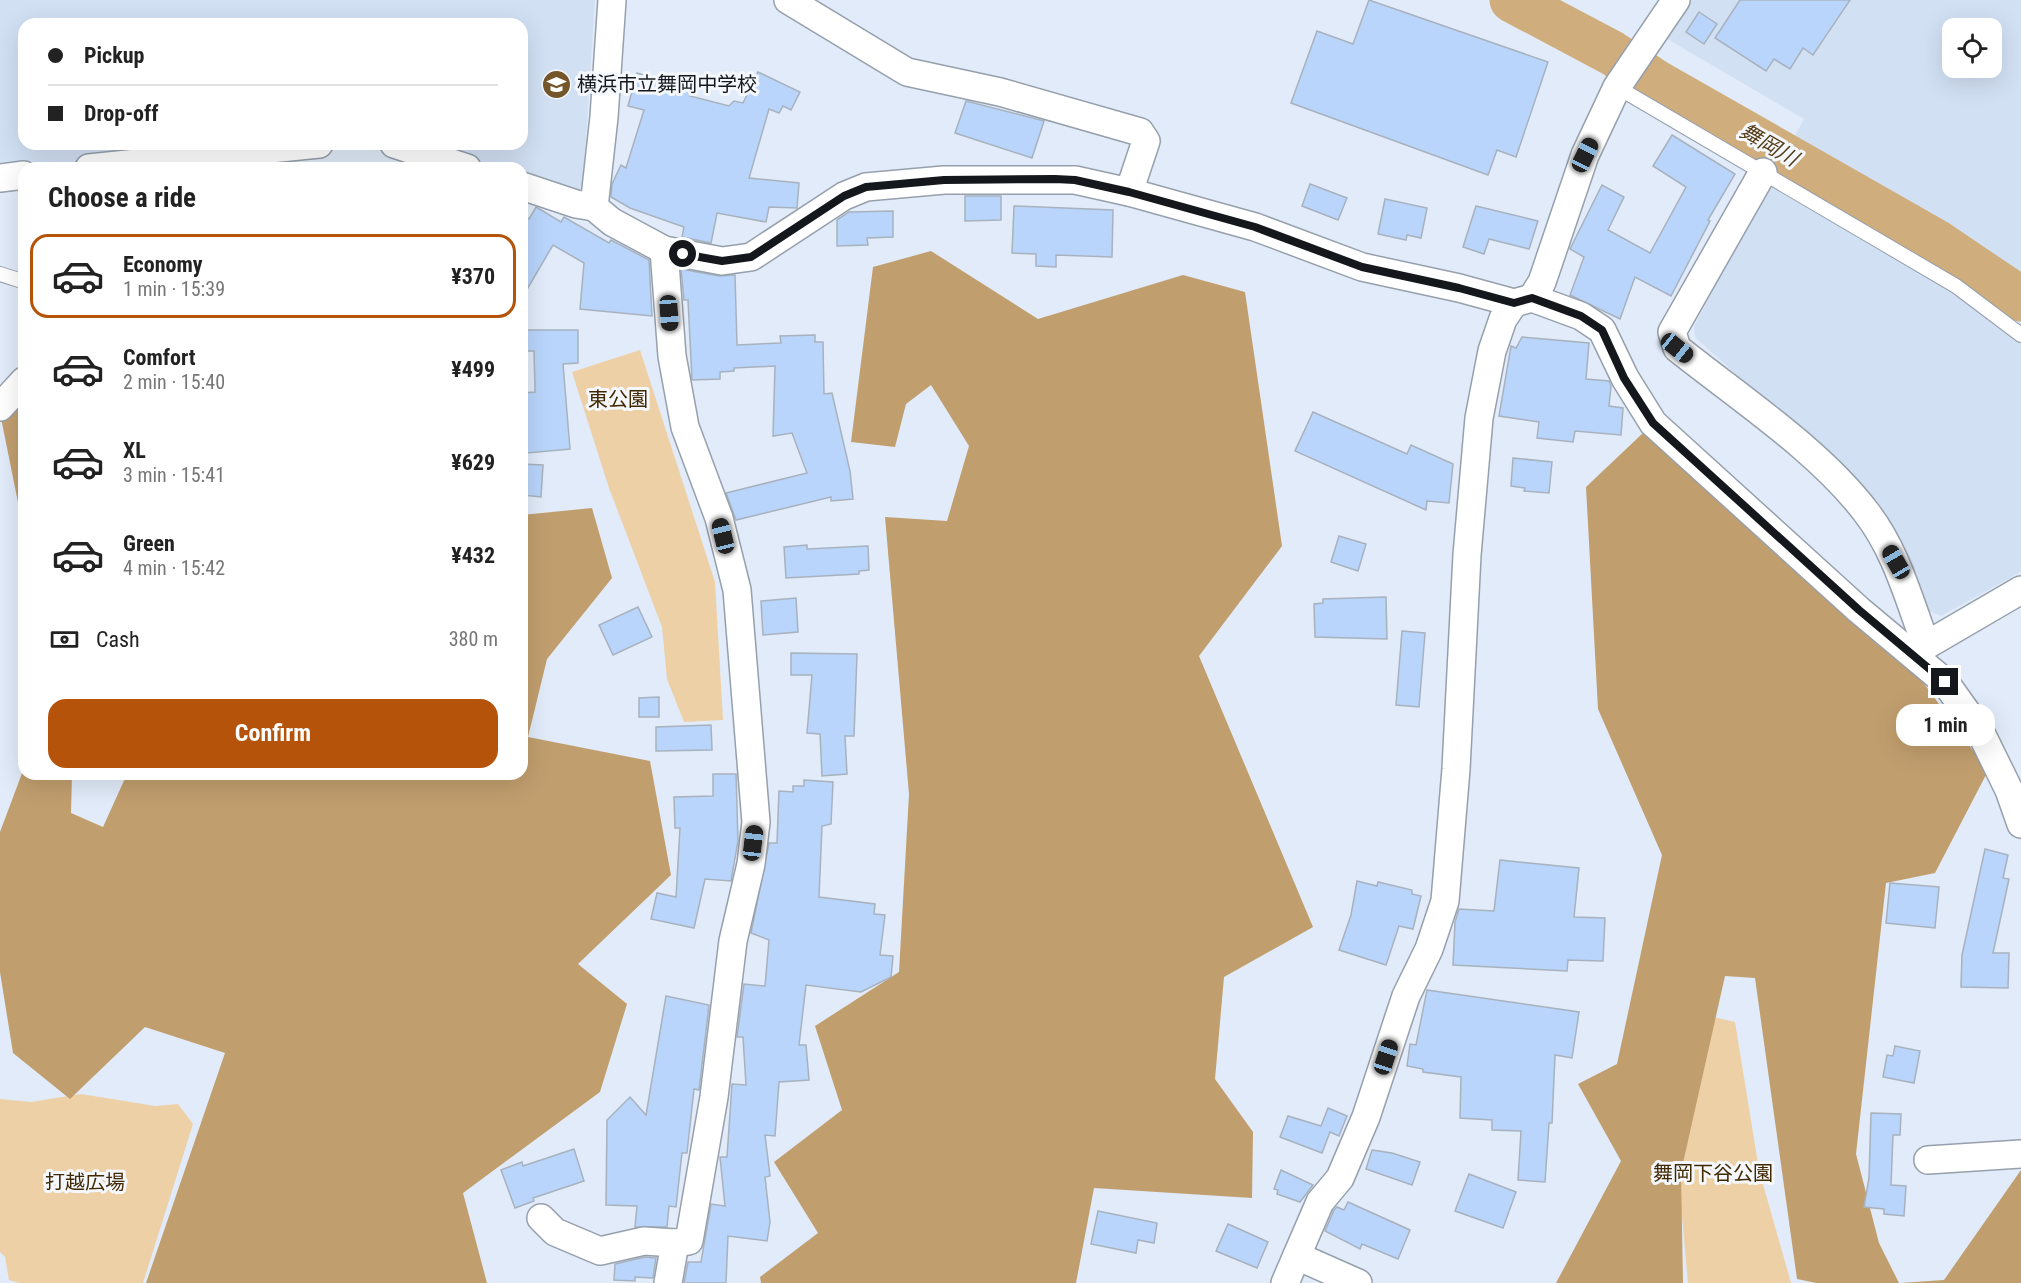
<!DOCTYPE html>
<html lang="en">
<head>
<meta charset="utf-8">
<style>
  :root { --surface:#fff; --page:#f2f2f2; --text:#222; --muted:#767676; --line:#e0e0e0; --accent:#b45309 }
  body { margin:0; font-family:"Roboto Condensed","Noto Sans JP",sans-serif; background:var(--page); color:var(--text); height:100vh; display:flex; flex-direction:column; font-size:22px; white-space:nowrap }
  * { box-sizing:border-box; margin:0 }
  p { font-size:20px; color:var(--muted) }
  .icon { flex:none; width:33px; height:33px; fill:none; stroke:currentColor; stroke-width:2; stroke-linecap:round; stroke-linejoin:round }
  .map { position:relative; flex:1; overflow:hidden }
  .details { position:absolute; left:18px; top:162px; width:510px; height:618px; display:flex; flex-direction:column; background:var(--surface); border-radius:18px; box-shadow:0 6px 24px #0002 }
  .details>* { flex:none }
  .guide { position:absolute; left:18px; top:18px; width:510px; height:132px; border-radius:18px; box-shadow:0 6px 24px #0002; display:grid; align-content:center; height:132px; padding:0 30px; background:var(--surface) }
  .controls { position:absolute; left:1942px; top:18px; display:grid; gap:12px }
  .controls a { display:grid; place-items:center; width:60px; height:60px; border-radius:12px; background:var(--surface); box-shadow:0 6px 24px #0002; font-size:30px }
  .end { position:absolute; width:27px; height:27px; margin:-14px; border:8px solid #14181c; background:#fff; box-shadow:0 0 0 3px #fff }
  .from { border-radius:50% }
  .bubble { position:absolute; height:42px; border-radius:18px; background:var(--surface); box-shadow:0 6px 24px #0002; font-size:20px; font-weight:700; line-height:42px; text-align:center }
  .car { position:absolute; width:18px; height:36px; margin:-18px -9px; border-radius:8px; box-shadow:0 0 4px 2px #0007; background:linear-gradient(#222 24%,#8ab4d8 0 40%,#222 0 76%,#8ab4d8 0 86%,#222 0) }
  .guide b { display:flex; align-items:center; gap:21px; height:57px; font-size:22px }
  .guide b+b { border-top:2px solid var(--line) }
  .guide i { width:15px; height:15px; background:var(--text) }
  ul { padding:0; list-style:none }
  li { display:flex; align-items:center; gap:18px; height:84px; margin:0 12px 9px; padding:0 18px; border:3px solid transparent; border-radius:18px }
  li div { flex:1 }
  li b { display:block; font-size:22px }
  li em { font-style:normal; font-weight:700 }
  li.selected { border-color:var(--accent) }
  li>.icon { width:54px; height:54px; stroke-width:1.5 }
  h2 { padding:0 30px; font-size:27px; line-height:72px }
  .pay { display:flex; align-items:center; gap:15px; height:66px; padding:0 30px; font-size:22px }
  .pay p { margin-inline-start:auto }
  .button { display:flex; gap:12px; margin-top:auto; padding:12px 30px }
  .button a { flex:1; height:69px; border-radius:18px; background:var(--accent); color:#fff; font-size:24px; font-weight:700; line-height:69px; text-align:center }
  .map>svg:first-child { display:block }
  .built { fill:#d1e0f3; fill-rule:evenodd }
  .green { fill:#eed0a6 }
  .forest { fill:#c19e6e }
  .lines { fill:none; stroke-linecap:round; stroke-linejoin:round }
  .river { stroke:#d0ad7c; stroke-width:45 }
  .building { fill:#b9d5fb; stroke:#a8b2be; stroke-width:1.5 }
  .service-casing { stroke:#96a0ac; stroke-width:16 }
  .minor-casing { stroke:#96a0ac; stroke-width:30 }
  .service { stroke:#fff; stroke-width:14 }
  .minor { stroke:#fff; stroke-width:27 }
  .route { stroke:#14181c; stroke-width:8 }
  .labels { text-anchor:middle; stroke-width:6; stroke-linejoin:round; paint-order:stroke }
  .poi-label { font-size:20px; fill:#14181c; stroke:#f4f8fd; text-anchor:start }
  .park-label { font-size:20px; fill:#402800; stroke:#f4f8fd }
  .water-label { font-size:21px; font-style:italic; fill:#563d17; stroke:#f4f8fd }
</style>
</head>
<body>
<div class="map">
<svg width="2021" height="1283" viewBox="0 0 2021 1283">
  <rect width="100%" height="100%" fill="#e1ebf9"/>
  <g class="built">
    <path d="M0,0H595L583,183L578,194L522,176V168H497L422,144H522V24H24V144H242L0,171Z"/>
    <path d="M1690,0H2021V572L1941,616L1926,610L1893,530L1869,495L1695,337L1694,326L1804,119L1664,37ZM1953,28H1992V68H1953Z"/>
  </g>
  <g class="green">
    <path d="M640,350L715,582L723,720L684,722L667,679L662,627L609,488L572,372Z"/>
    <path d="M1705,1015L1735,1022L1759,1170L1791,1283H1688L1682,1216L1662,1174Z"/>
    <path d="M81,1094L155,1106L178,1104L193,1124L143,1283H19L9,1280L5,1257L0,1252V1099L31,1102Z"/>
  </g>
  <g class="forest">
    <path d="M931,251L1038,319L1183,275L1245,292L1282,546L1199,656L1313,927L1224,977L1215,1079L1253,1132L1252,1198L1094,1188L1076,1283H761L760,1277L818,1233L774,1162L842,1110L815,1026L899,972L909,794L885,517L947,521L969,446L931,385L906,404L895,447L851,442L873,267Z"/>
    <path d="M24,397V532L1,418Z"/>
    <path d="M1644,432L1909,663L1988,771L1935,873L1886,883L1856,1154L1879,1243L1899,1283H1816L1797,1279L1755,978L1725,976L1681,1172L1683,1283H1556L1621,1161L1578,1084L1617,1064L1662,855L1598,709L1586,487Z"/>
    <path d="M592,508L612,578L547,659L528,737L650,761L671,875L578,964L627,1004L600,1092L463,1193L487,1283H146L225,1053L145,1027L70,1099L13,1053L0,972V832L24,768V774H72L71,813L103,827L127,774H522V515Z"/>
    <path d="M2021,1170V1283H1900L1944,1280Z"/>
  </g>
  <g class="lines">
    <path class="river" d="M1512,0L1612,53L1656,82L1935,241L2021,299"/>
  </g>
  <g class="building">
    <path d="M1369,0L1548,62L1516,157L1497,150L1488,175L1291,103L1317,31L1353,44Z"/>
    <path d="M1740,0H1850L1813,55L1803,48L1790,69L1774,59L1766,71L1715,38Z"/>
    <path d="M1699,12L1717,24L1704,44L1686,32Z"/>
    <path d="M758,72L800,92L791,110L783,106L779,113L769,109L749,178L799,183L797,208L769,207L766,222L717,213L711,243L682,237L684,227L630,208L611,197L612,184L621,165L626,168L644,110L628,106L637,73L692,90L690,96L729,106L734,101L743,103Z"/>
    <path d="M966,101L1044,121L1032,158L955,133Z"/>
    <path d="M1672,135L1735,174L1708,220L1710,221L1671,296L1635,277L1620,319L1570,295L1584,257L1570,249L1602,185L1624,197L1608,230L1650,253L1686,187L1653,166Z"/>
    <path d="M1310,184L1347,198L1338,220L1302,206Z"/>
    <path d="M965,196H1001V220L965,221Z"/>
    <path d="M1385,199L1427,208L1421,238L1407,235L1406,240L1378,234Z"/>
    <path d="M1014,206L1113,210L1112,257L1056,255V267L1036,266V254L1012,253Z"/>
    <path d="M1476,206L1538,221L1529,249L1489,239L1484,254L1463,247Z"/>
    <path d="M536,207L561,222L564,217L609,243L611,240L649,260L652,316L580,309L584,263L553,245L522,298V214L529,219Z"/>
    <path d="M893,211V237L867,238L868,245L837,246V220L849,212Z"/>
    <path d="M681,269L719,276L735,275L737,345L781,343L780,336L815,335V342H823L824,394L832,393L850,471L853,499L831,501V497L736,520L726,493L807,473L792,433L773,436L775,366L734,368V371L720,372V379L692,380L688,300H684Z"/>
    <path d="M523,330H578V363L563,364L570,449L527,453L522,393L535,392L534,351H523Z"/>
    <path d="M1522,337L1589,343L1586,379L1609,381L1611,386L1609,406L1623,408L1621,435L1575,431L1573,442L1537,438L1539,422L1499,416L1511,346L1516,348Z"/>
    <path d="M1313,412L1407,454L1411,445L1453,464L1449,503L1427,501L1426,510L1295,451Z"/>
    <path d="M1513,458L1552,462L1549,493L1524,491L1525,488L1511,486Z"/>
    <path d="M522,464L543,465L541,497L522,495Z"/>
    <path d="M1339,536L1366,544L1358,571L1331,562Z"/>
    <path d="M807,545V549L868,546L869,570L859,571V574L786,578L784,547Z"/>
    <path d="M1386,597L1387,639L1315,637L1314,604L1323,603V599Z"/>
    <path d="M796,598L798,632L763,635L761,601Z"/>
    <path d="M638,607L652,637L613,655L599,625Z"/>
    <path d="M1402,631L1425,633L1419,707L1396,705Z"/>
    <path d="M791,653L857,654L854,736H845L847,774L822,776L820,734L807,733L812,675H791Z"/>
    <path d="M659,697V717H639V698Z"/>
    <path d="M711,725L712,750L656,751V727Z"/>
    <path d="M713,774H736L738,841L731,881L705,879L694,928L651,919L657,893L676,897L680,828H675L674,797L713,796Z"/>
    <path d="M804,780L833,782L831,824L822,826L819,897L875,904L874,914L885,915L880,955L893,956L891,977L861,992L806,985L799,1045H806L809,1080L779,1082L775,1136L765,1135L770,1176L765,1177L770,1222L767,1241L728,1236L726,1283H684L688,1262H701L711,1204L725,1206L720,1157H727L732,1084L746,1085L743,1037H737L744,984L765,986L769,940L751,933L769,843H777L779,791L793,792V786H804Z"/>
    <path d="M1985,849L2008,855L2003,878L2009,879L1993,953H2009L2008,988L1961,987L1962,955Z"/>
    <path d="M1500,860L1579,868L1574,917L1605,918L1603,961L1568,960L1567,971L1453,965L1455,922L1459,909L1494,911Z"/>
    <path d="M1357,881L1377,886L1378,882L1412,890V894L1421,896L1413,929L1399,926L1386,965L1339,950L1351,915Z"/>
    <path d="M1890,883L1939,887L1935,928L1886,923Z"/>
    <path d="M1427,990L1579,1012L1572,1058L1555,1055L1552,1123H1549L1545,1182L1518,1180L1521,1131L1492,1130V1120L1460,1118L1461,1077L1423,1072V1069L1407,1066L1410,1044L1416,1045Z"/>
    <path d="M666,996L709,1005L700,1082L699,1090L694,1089L687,1153H682L676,1207L669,1206L667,1227H635L637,1206L606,1205L607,1120L630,1097L646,1115Z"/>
    <path d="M1895,1046L1920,1051L1914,1083L1883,1077L1887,1055L1893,1056Z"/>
    <path d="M1328,1108L1347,1116L1339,1136L1330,1132L1322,1153L1280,1137L1288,1116L1321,1126Z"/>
    <path d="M1871,1113L1901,1114L1900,1135H1893L1891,1185L1906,1186L1904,1216L1884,1214V1209L1864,1207L1869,1178Z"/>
    <path d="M574,1149L584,1181L533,1198L534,1201L515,1208L501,1170L522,1162L523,1166Z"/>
    <path d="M1372,1150L1392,1153L1420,1162L1412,1185L1366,1169Z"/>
    <path d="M1281,1170L1313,1185L1300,1202L1277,1194L1278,1190L1274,1189Z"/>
    <path d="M1469,1174L1516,1192L1503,1228L1455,1211Z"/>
    <path d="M1348,1202L1410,1230L1398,1259L1362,1244L1360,1249L1325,1231L1334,1210L1337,1207L1344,1210Z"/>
    <path d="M1098,1211L1157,1223L1154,1243L1138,1240L1136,1253L1091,1244Z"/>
    <path d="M1228,1224L1268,1242L1257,1268L1216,1251Z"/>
    <path d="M645,1257L656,1258L653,1278L635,1277V1281L614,1280L615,1264Z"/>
  </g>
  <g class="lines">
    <defs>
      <g id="service">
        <path d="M1617,87L1956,286L2021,335"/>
        <path d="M0,274L22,281"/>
      </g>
      <g id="minor">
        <path d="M788,0L907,72L1000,92L1140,132L1146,141L1129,192"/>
        <path d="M394,144L467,168"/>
        <path d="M89,168L319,144"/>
        <path d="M1763,172L1672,332L1677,348C1738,397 1819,450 1866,512C1896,550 1909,600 1926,645"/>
        <path d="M0,178L24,175"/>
        <path d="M522,186L576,204L594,207L612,222L664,250L722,261L751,257L844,196L866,187L944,180H1075L1129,192L1255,227L1362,267L1459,288L1514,303L1532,298L1581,316L1602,330L1625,378L1653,423L1859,610L1945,682L1980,731L2009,790L2021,824"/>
        <path d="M594,207L604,117L612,0"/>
        <path d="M664,250L672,356L685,427L719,518L737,590L756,822L751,864L733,941L714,1097L689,1241L675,1243L668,1283"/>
        <path d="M1532,298L1542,282L1585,155L1617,87L1676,0"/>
        <path d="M0,407L24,381"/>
        <path d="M1913,653L2021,590"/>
        <path d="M1928,1160L2021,1154"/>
        <path d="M541,1218L555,1232L600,1251L644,1241L675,1243"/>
        <path d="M1297,1256L1358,1283"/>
        <path d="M1285,1283L1320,1202L1340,1178L1366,1117L1406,996L1429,949L1445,901L1456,769L1467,555L1479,418L1492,351L1503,319L1514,303"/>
      </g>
    </defs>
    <use href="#service" class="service-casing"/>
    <use href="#minor" class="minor-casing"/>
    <use href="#service" class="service"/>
    <use href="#minor" class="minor"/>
  </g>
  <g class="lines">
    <path class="route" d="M683,254L722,261L751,257L844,196L866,187L944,180L1055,179L1075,180L1129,192L1255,227L1362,267L1459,288L1514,303L1532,298L1581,316L1602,330L1624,378L1653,423L1859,610L1945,682"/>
  </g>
  <defs>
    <symbol id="school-disc" viewBox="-11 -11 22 22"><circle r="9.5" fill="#74562a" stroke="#f4f8fd"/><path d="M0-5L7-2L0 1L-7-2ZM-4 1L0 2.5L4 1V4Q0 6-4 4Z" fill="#fff"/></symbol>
  </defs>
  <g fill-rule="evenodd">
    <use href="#school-disc" x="540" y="68" width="33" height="33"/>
  </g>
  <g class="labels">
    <g class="poi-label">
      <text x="577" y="91">横浜市立舞岡中学校</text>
    </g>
    <g class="park-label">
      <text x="618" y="406">東公園</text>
      <text x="1713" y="1180">舞岡下谷公園</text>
      <text x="85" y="1189">打越広場</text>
    </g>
    <g class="water-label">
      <text transform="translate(1769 145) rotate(30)" y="7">舞岡川</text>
    </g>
  </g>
</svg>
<div class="controls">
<a><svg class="icon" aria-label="locate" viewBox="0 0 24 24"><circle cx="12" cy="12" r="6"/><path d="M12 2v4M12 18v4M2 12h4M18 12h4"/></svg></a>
</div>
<i class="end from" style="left:683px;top:254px"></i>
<i class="end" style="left:1945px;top:682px"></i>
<div class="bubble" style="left:1896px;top:704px;width:99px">1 min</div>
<i class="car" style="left:1585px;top:155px;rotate:26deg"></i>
<i class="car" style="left:669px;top:313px;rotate:176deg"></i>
<i class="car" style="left:1677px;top:348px;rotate:129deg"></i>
<i class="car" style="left:723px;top:536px;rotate:346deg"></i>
<i class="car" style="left:1896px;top:562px;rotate:330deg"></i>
<i class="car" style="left:753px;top:843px;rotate:7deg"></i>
<i class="car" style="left:1386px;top:1057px;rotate:18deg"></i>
<div class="guide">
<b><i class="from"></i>Pickup</b>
<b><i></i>Drop-off</b>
</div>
<section class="details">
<h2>Choose a ride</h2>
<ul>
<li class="selected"><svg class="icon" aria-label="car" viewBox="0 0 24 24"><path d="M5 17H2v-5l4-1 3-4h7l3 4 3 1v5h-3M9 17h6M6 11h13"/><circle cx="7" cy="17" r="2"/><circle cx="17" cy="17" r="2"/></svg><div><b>Economy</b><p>1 min · 15:39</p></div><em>¥370</em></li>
<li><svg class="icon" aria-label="car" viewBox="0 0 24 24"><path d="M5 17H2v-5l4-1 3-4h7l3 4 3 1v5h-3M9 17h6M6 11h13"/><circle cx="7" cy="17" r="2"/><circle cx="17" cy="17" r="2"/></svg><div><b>Comfort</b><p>2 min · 15:40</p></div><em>¥499</em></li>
<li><svg class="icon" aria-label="car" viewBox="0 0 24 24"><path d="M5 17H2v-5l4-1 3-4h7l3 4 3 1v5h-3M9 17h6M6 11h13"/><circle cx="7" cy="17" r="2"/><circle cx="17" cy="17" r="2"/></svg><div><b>XL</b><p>3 min · 15:41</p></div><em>¥629</em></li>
<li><svg class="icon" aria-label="car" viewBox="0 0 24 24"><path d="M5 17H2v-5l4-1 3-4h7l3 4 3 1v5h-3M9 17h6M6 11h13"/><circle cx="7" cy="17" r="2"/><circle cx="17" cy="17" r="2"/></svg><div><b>Green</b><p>4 min · 15:42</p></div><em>¥432</em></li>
</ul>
<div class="pay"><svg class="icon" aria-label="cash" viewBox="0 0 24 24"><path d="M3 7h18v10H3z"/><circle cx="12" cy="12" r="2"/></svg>Cash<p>380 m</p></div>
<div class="button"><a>Confirm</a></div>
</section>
</div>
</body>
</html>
